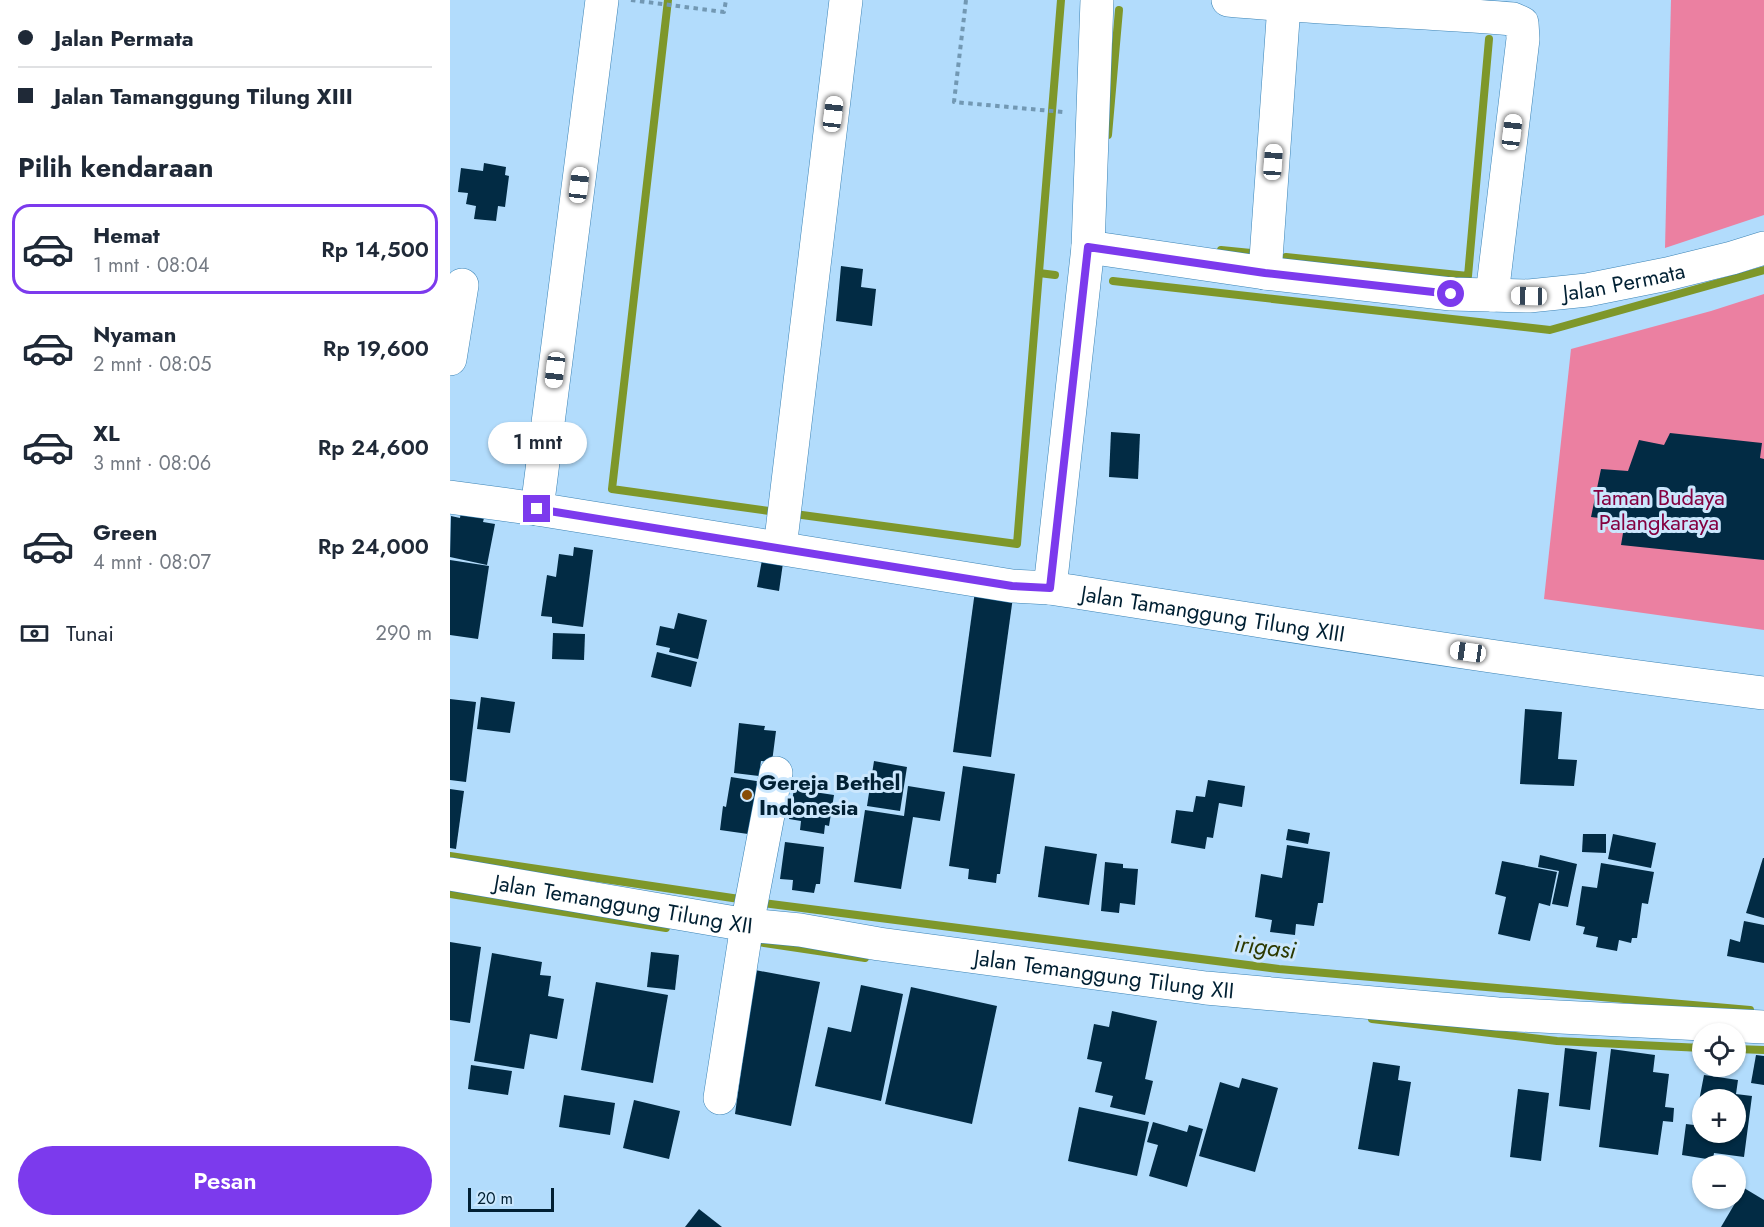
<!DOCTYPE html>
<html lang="id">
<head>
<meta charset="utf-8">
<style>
  :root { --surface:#fff; --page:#f2f2f3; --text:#1f2937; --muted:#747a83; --line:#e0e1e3; --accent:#7c3aed }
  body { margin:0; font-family:Jost,sans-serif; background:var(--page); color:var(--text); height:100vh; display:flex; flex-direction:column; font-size:22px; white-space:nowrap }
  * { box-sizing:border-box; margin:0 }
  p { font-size:20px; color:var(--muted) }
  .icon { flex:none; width:33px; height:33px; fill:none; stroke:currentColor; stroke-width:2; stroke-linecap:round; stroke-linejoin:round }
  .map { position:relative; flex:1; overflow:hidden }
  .panel { display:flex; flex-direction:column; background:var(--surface); width:450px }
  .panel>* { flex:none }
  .top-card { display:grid; align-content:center; height:132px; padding:0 18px; background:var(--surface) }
  .controls { position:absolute; left:1242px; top:1023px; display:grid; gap:12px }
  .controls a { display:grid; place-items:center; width:54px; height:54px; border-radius:50%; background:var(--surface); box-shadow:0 2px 4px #0004; font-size:30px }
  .scale { position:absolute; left:18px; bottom:15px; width:86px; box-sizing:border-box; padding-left:6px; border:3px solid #012033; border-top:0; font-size:16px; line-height:21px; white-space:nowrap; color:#012033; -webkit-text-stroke:4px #cbe7fd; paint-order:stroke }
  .end { position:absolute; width:27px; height:27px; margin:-14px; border:8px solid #7c3aed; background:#fff; box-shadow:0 0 0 3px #fff }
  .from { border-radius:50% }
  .bubble { position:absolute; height:42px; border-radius:21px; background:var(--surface); box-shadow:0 2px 4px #0004; font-size:20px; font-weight:600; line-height:42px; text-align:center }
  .car { position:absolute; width:18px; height:36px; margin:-18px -9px; border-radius:8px; box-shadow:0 0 4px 2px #0007; background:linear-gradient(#fff 24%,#345 0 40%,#fff 0 76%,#345 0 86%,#fff 0) }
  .top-card b { display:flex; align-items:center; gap:21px; height:57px; font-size:22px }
  .top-card b+b { border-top:2px solid var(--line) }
  .top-card i { width:15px; height:15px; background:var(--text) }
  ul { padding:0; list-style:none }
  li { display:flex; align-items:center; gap:18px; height:90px; margin:0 12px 9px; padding:0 6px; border:3px solid transparent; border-radius:18px }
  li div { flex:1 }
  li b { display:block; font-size:22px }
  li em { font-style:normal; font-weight:600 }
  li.active { border-color:var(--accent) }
  li>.icon { width:54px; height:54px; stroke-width:1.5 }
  h2 { padding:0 18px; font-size:27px; line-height:72px }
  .pay { display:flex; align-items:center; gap:15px; height:66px; padding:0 18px; font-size:22px }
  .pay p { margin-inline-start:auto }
  .primary-button { display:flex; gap:12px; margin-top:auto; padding:12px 18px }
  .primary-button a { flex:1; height:69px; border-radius:36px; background:var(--accent); color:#fff; font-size:24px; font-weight:600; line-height:69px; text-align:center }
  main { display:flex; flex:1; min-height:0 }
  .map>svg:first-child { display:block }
  .green { fill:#eb80a1 }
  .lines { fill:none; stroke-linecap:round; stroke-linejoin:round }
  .stream { stroke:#7e972a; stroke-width:8 }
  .building { fill:#022b44 }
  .street-casing { stroke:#3b83b5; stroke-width:34 }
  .path { stroke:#7298b3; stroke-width:4; stroke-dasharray:4.5 4.5; stroke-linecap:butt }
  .street { stroke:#fff; stroke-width:33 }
  .route { stroke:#7c3aed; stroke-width:8 }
  .poi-dot { fill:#884d06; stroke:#cbe7fd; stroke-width:2 }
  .labels { text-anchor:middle; stroke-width:6; stroke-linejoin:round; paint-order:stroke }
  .street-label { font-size:22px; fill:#012033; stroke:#cbe7fd }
  .park-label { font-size:22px; fill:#840140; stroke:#cbe7fd }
  .poi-label { font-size:22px; font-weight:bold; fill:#012033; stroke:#cbe7fd; text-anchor:start }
  .water-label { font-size:24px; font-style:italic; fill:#2c3900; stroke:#cbe7fd }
</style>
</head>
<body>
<main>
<section class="panel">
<div class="top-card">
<b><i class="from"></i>Jalan Permata</b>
<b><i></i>Jalan Tamanggung Tilung XIII</b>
</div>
<h2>Pilih kendaraan</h2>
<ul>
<li class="active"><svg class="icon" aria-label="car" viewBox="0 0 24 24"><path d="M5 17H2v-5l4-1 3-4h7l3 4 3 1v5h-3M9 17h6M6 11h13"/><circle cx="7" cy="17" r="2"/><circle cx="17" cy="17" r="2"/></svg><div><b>Hemat</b><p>1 mnt · 08:04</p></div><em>Rp 14,500</em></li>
<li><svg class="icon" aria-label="car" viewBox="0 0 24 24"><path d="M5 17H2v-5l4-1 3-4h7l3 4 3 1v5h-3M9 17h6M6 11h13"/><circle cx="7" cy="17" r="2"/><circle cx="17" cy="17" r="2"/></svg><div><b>Nyaman</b><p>2 mnt · 08:05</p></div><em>Rp 19,600</em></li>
<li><svg class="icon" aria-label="car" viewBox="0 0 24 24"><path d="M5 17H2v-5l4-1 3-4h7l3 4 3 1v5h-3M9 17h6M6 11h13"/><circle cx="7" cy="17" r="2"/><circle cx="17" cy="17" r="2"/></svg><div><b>XL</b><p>3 mnt · 08:06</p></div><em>Rp 24,600</em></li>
<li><svg class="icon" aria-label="car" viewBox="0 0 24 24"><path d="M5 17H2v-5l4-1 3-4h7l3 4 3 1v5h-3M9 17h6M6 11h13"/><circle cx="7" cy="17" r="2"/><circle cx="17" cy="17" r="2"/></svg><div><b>Green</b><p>4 mnt · 08:07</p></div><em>Rp 24,000</em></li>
</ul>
<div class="pay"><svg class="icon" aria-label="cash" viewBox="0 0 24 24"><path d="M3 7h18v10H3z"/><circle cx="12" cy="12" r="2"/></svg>Tunai<p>290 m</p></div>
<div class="primary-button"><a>Pesan</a></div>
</section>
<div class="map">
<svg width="1314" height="1227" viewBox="0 0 1314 1227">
  <rect width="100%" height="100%" fill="#b2dcfc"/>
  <g class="green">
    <path d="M1221,0H1314V215L1215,248Z"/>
    <path d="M1314,294V630L1094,599L1121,349L1261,311Z"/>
  </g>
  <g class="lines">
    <g class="stream">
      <path d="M218,0L162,489L319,511"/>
      <path d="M658,135L669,10"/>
      <path d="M771,250L801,253"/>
      <path d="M836,257L1018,276L1039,39"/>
      <path d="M589,273L605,275"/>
      <path d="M663,281L1100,330L1314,270"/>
      <path d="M352,515L567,544L611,0"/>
      <path d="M0,856L296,900"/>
      <path d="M0,894L216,928"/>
      <path d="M313,903L829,969L1300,1010"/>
      <path d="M308,942L415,958"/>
      <path d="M922,1019L1107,1041L1252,1048"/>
      <path d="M1286,1049L1314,1050"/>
    </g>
  </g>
  <g class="building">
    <path d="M34,163L56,167L55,175L59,176L55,207L48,206L46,221L24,219L26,206L16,204L18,193L8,192L11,168L33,171Z"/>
    <path d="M391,266L413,269L411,287L426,289L422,326L386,321Z"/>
    <path d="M661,432L690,434L688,479L659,477Z"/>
    <path d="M1220,433L1312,443L1310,458L1314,459V560L1171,545L1175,521L1141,517L1151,469L1178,471L1189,440L1214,445Z"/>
    <path d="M12,505L36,510L33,522L45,524L37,565L0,557L1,516L10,518Z"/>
    <path d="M124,547L143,550L133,627L102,623V617L91,616L97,575L106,577L109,554L123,556Z"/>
    <path d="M0,560L39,566L28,639L0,635Z"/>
    <path d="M312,560L333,563L329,591L307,587Z"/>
    <path d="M525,591L563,597L541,757L503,752Z"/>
    <path d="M228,613L257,620L248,659L219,652L220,648L206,645L210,626L224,629Z"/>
    <path d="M103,633L135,634L134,660L102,659Z"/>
    <path d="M207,652L247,662L241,687L201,677Z"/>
    <path d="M31,697L65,702L60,733L27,729Z"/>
    <path d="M0,699L26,702L16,782L0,780Z"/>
    <path d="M1075,709L1112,712L1108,759L1127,760L1124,786L1070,784Z"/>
    <path d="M289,723L315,726L314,730L326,731L322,762L311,761L309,776L284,773Z"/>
    <path d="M424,761L457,767L450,811L417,806Z"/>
    <path d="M513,766L565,774L550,874H547L546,883L518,879L519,869L499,866Z"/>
    <path d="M281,777L318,783L305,835L270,830L273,806L276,807Z"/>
    <path d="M758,780L795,786L792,807L769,803L763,838L757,837L755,849L721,843L726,810L743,812L746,796L755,797Z"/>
    <path d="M458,786L495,792L490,821L463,817L451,889L404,882L415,810L454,816Z"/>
    <path d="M0,789L14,791L6,849L0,848Z"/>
    <path d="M344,789L384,795L379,826L375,825L374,834L350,830L351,821L339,819Z"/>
    <path d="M838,829L860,833L858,844L836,840Z"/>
    <path d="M1133,834H1156V853L1132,852Z"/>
    <path d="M1163,834L1206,843L1201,868L1158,859Z"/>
    <path d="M335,842L374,847L370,884H366L364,893L342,890L343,880L330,879Z"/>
    <path d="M837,845L880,852L873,903H868L864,926L846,924L845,935L820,932L822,920L805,917L811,874L832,878Z"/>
    <path d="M595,846L647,854L639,905L588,897Z"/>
    <path d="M1090,855L1127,864L1118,907L1102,904L1109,871L1088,867Z"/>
    <path d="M1313,858H1314V918L1296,913Z"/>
    <path d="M1052,861L1107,872L1100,906L1089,903L1080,941L1048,934L1056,897L1045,894Z"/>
    <path d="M655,862L673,864V868L688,869L685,905L670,903L669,913L651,911Z"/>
    <path d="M1151,863L1204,872L1198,904L1192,903L1187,938H1182L1181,943L1169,940L1167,951L1146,947L1148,937L1133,934L1135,927L1126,925L1132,886L1147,888Z"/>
    <path d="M1294,921L1314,925V963L1277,956L1280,939L1290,942Z"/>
    <path d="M0,942L31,947L20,1023L0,1020Z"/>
    <path d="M201,952L229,955L225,990L197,987Z"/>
    <path d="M42,953L92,962L90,975L101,976L98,996L114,999L107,1039L80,1034L74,1069L24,1061Z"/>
    <path d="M305,970L370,982L341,1126L285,1114Z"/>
    <path d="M146,982L218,995L203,1083L131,1070Z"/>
    <path d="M411,985L453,994L431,1101L365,1086L378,1027L401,1032Z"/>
    <path d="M461,987L547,1006L522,1124L435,1104Z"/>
    <path d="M662,1011L707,1021L695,1079L703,1081L695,1115L660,1107L663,1096L645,1092L652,1062L637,1059L644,1024L659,1027Z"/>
    <path d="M1115,1048L1147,1052L1140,1110L1109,1106Z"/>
    <path d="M1161,1049L1205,1055L1203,1072L1219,1074L1215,1107L1224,1108L1223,1122L1213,1121L1208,1155L1149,1147Z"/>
    <path d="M1306,1055L1314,1056V1085L1301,1083Z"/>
    <path d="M923,1062L950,1066L948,1080L961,1082L949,1156L908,1149Z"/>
    <path d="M21,1065L62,1071L58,1095L18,1089Z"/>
    <path d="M1254,1075L1288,1080L1286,1094L1302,1096L1294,1157L1264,1153L1263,1160L1232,1155L1236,1124L1252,1126V1132H1286V1100L1249,1101Z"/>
    <path d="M792,1078L828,1088L805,1172L749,1156L770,1082L789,1088Z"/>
    <path d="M1068,1089L1099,1093L1091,1161L1060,1157Z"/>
    <path d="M114,1095L165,1103L160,1135L109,1127Z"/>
    <path d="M184,1100L230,1111L219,1159L173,1148Z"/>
    <path d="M629,1107L699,1122L687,1176L618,1161Z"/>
    <path d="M703,1122L737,1132L739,1125L753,1129L737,1187L699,1176L708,1145L697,1142Z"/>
    <path d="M1294,1188L1314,1200V1227H1271Z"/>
    <path d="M249,1209L272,1227H235Z"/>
  </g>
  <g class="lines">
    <defs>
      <g id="street">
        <path d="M778,0C873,9 968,11 1063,19L1072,23L1073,39L1042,295"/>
        <path id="s1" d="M638,247L815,273L1001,294L1079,296L1137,290L1217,274L1282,258L1314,248"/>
        <path d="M815,273L834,5"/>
        <path d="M0,359L12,285"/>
        <path id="s2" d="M0,497L87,509L562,586L600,588C838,625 1075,664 1314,693"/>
        <path d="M87,509L152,0"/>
        <path d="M330,548L396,0"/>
        <path d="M600,588L638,247L647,0"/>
        <path id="s3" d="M0,874L297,925L350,930L429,944L756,988L1048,1014L1314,1027"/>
        <path d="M270,1098L297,925L326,773"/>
      </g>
    </defs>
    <use href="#street" class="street-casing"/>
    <g class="path">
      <path d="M181,0L274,12L276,0"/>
      <path d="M516,0L504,102L613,112"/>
    </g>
    <use href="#street" class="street"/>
  </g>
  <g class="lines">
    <path class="route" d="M87,509L562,586L600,588L638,247L815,273L1001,294"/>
  </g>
  <circle class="poi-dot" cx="297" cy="795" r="6"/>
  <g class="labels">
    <g class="street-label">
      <text dy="8" stroke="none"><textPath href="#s1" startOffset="540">Jalan Permata</textPath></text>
      <text dy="8" stroke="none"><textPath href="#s2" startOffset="772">Jalan Tamanggung Tilung XIII</textPath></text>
      <text dy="8" stroke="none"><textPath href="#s3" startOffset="176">Jalan Temanggung Tilung XII</textPath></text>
      <text dy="8" stroke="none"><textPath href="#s3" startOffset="662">Jalan Temanggung Tilung XII</textPath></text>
    </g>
    <g class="park-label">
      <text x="1209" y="505">Taman Budaya<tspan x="1209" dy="25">Palangkaraya</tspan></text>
    </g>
    <g class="poi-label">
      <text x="309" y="790">Gereja Bethel<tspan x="309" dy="25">Indonesia</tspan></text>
    </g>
    <g class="water-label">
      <text transform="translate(815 947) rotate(7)" y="8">irigasi</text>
    </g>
  </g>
</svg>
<div class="controls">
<a><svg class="icon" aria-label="locate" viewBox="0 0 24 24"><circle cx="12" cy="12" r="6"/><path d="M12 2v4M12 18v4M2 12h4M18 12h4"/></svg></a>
<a>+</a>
<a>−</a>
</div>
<div class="scale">20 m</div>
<i class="end from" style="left:1001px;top:294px"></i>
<i class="end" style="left:87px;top:509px"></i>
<div class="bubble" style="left:38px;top:422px;width:99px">1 mnt</div>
<i class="car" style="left:383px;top:114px;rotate:7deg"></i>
<i class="car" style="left:1062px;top:132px;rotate:7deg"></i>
<i class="car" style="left:823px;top:162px;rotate:4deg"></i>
<i class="car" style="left:129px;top:185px;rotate:7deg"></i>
<i class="car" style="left:1079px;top:296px;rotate:271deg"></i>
<i class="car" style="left:105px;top:370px;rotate:187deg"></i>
<i class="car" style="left:1018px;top:652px;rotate:278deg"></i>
</div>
</main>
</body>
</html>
